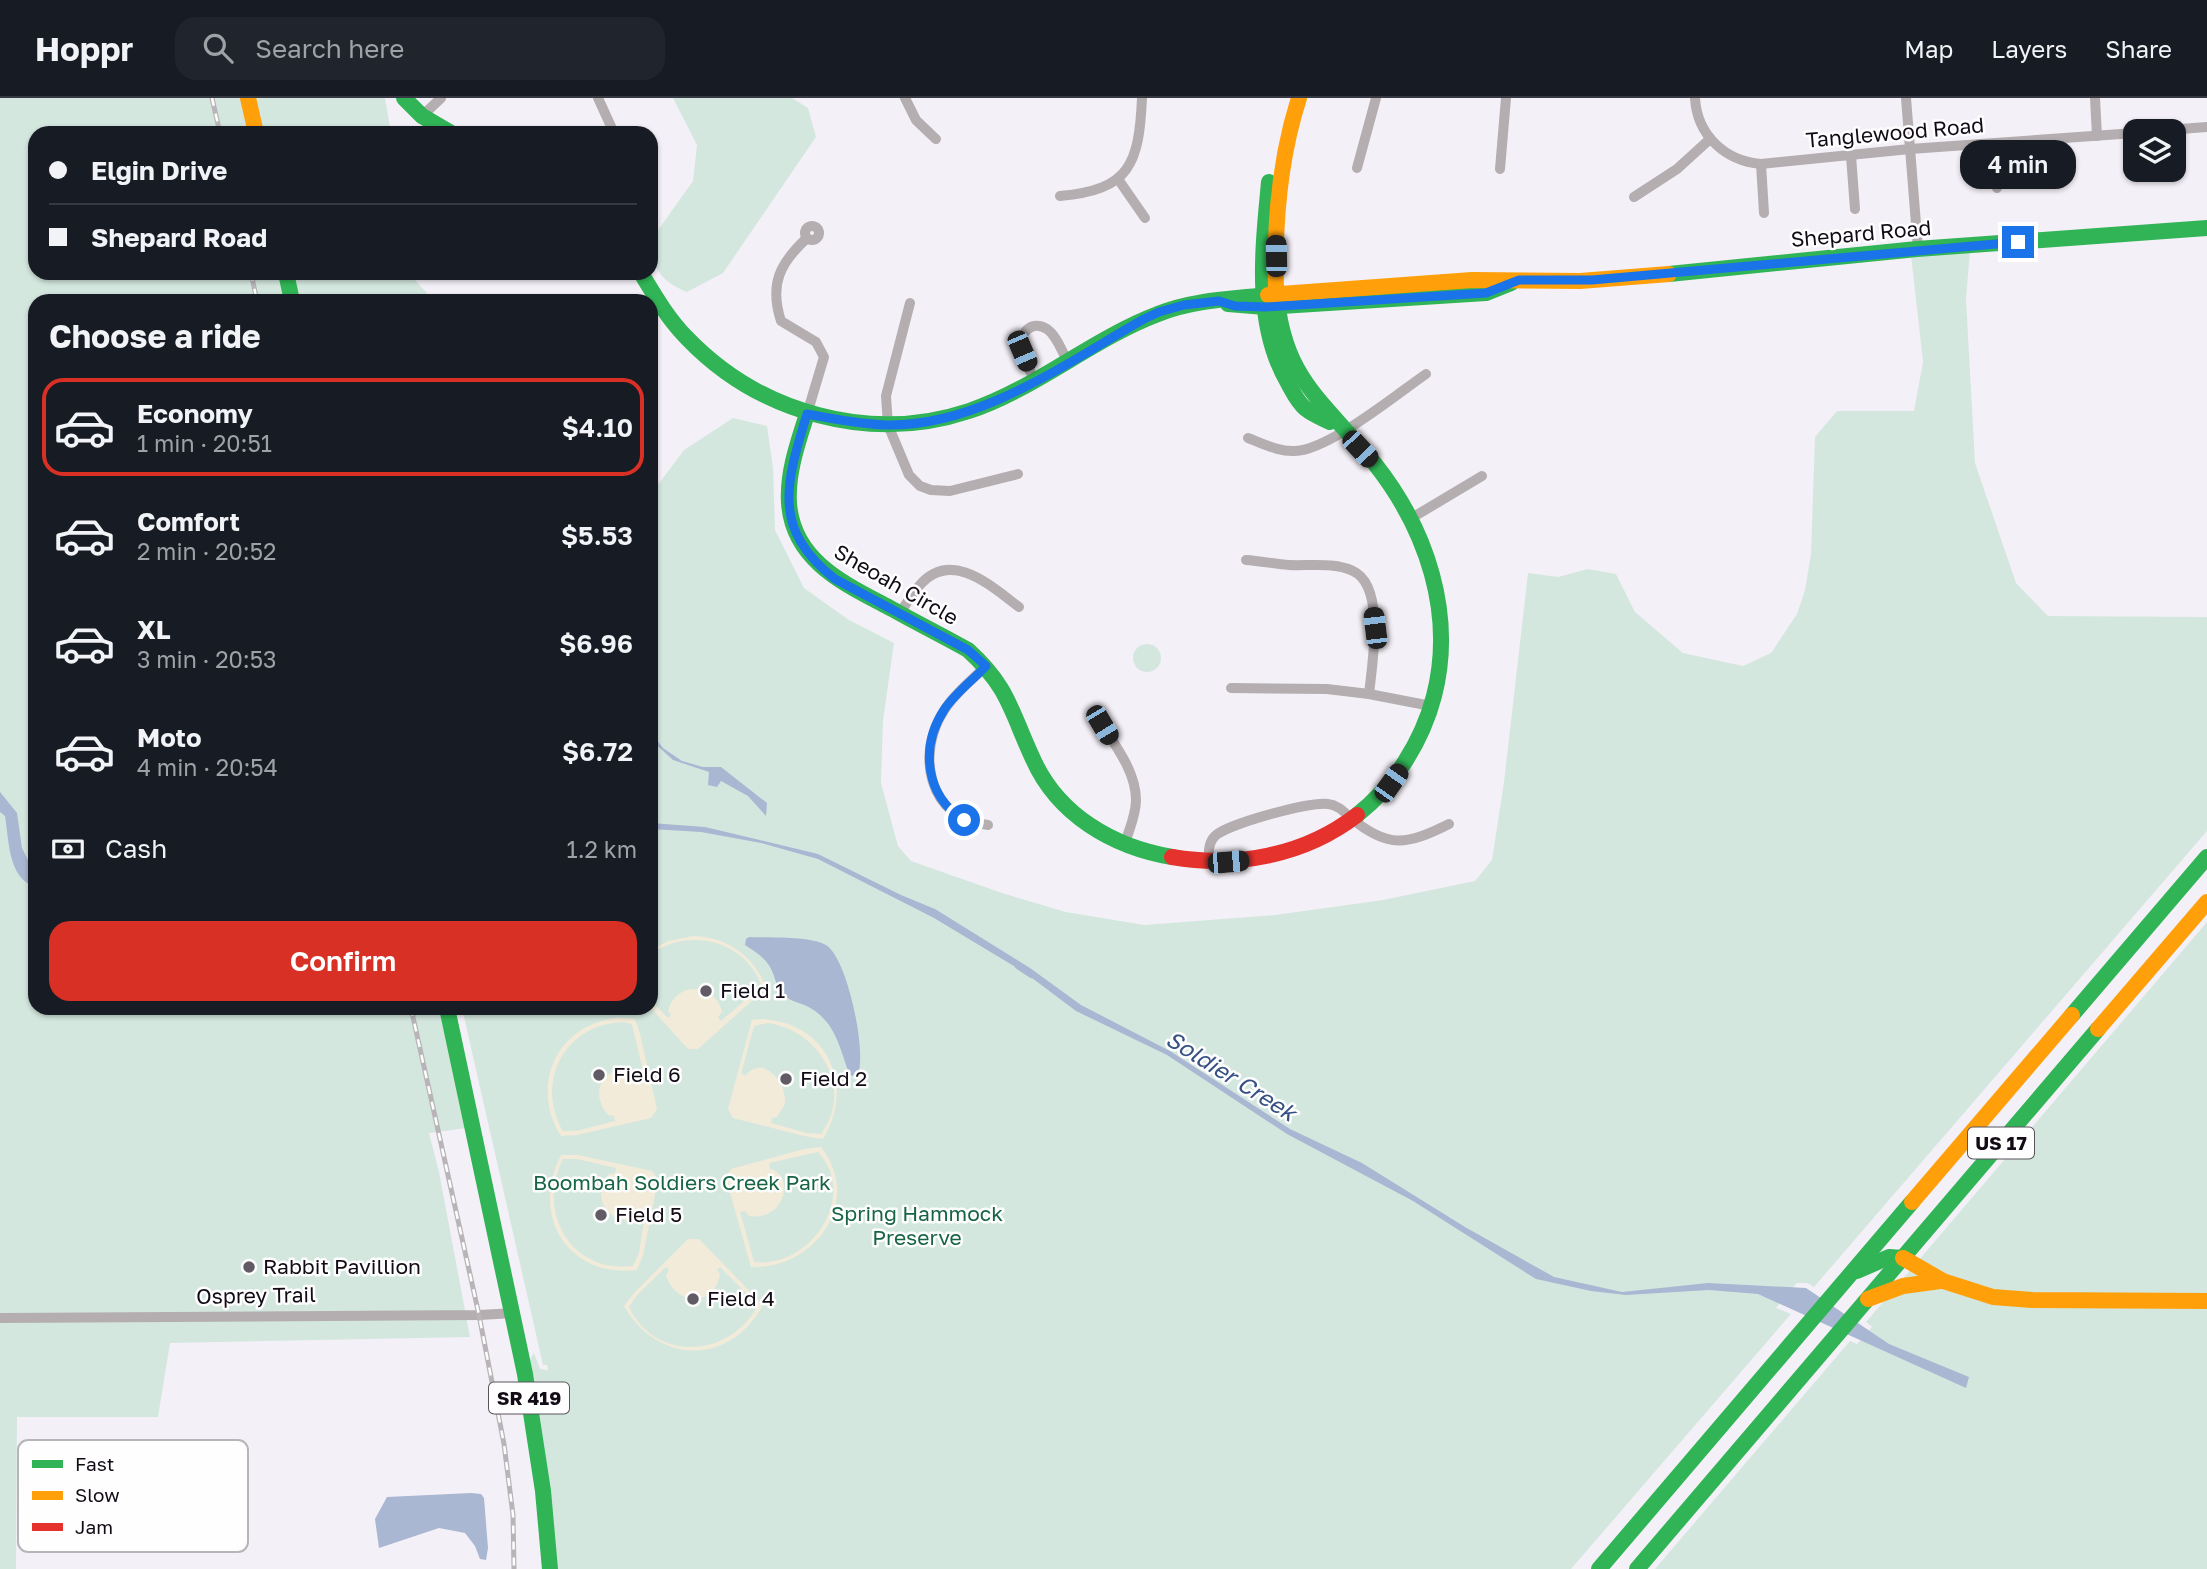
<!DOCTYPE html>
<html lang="en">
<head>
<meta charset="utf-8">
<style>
  :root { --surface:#171b24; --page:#20242c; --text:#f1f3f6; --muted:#9ea1a6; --line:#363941; --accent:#d93025 }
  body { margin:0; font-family:"Golos Text",sans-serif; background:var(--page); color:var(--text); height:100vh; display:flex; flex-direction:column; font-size:26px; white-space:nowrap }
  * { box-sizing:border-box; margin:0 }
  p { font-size:23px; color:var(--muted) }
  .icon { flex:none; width:38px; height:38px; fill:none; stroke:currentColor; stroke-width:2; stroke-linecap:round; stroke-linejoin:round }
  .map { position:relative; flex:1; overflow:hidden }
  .panel { position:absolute; left:28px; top:196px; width:630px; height:721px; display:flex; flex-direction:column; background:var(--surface); border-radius:21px; box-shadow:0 2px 5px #0004 }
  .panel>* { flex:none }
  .guide { position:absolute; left:28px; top:28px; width:630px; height:154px; border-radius:21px; box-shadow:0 2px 5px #0004; display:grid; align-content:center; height:154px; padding:0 21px; background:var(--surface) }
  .fabs { position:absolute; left:2123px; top:21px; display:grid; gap:14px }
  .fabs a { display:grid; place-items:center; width:63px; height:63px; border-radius:14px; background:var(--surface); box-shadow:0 2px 5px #0004; font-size:35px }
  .end { position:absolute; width:32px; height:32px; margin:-16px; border:9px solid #1a73e8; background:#fff; box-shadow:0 0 0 4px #fff }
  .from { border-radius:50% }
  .bubble { position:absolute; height:49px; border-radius:21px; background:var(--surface); box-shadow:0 2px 5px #0004; font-size:23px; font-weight:600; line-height:49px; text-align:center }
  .car { position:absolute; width:21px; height:42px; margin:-21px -10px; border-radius:9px; box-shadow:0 0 5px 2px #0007; background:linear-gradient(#222 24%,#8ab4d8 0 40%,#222 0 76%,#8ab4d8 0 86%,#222 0) }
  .guide b { display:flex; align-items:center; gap:24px; height:66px; font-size:26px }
  .guide b+b { border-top:2px solid var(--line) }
  .guide i { width:18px; height:18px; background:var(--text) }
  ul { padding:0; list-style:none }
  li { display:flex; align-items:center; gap:21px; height:98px; margin:0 14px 10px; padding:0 7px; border:4px solid transparent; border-radius:21px }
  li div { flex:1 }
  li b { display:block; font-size:26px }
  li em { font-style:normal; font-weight:600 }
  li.current { border-color:var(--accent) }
  li>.icon { width:63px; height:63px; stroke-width:1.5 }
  h2 { padding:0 21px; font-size:32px; line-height:84px }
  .pay { display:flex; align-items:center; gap:18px; height:77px; padding:0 21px; font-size:26px }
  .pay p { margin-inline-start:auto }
  .primary-button { display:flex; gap:14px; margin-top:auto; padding:14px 21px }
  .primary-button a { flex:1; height:80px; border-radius:21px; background:var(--accent); color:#fff; font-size:28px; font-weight:600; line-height:80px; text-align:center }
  header { display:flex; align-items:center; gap:42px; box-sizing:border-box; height:98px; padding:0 35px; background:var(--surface); border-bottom:2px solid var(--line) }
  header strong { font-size:33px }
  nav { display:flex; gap:38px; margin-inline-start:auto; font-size:24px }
  .search { width:490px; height:63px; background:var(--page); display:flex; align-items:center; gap:18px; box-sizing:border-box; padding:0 24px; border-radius:21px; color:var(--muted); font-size:26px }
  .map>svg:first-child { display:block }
  .green { fill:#d4e7df }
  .sand { fill:#f2ebd9; fill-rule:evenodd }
  .water { fill:#a9b7d2 }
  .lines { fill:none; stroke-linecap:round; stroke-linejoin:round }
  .stream { stroke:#a9b7d2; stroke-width:2.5 }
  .street { stroke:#b4aeb0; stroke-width:10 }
  .fast { stroke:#30b455; stroke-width:16 }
  .slow { stroke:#ff9f0a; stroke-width:16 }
  .jam { stroke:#e5322d; stroke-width:16 }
  .rail-casing { stroke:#b8b4b7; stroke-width:5 }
  .rail { stroke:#fefefe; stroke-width:2.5; stroke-dasharray:8; stroke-linecap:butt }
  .route { stroke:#1a73e8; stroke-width:9 }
  .poi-dot { fill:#615b65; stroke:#fefefe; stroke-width:2.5 }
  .labels { text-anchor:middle; stroke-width:5; stroke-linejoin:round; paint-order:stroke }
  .shield { fill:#fefefe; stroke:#59545c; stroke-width:2 }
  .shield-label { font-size:19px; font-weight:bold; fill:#120b16 }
  .street-label { font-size:21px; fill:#120b16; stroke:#fefefe }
  .poi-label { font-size:21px; fill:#120b16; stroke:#fefefe; text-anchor:start }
  .park-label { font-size:21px; fill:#186546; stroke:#fefefe }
  .water-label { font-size:23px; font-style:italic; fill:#355183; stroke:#fefefe }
  .key { fill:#fefefe; stroke:#b7b5b8; stroke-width:2 }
  .key-label { font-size:19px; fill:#120b16 }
</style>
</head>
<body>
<header>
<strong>Hoppr</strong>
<div class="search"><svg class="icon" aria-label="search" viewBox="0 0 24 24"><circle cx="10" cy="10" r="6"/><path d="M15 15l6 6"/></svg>Search here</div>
<nav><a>Map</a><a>Layers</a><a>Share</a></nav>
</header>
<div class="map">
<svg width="2207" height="1471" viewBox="0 0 2207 1471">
  <rect width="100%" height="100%" fill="#f4f0f7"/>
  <g class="green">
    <path d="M0,0H243L250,35H35V175H281L287,203H35V910H442L467,1030L429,1035L439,1074L470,1239L170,1245L158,1319H17L16,1471H0Z"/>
    <path d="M253,0H385L391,35H261Z"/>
    <path d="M673,0H792L808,10L816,39L723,175L687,194C662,184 651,170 651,142L693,83L697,47Z"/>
    <path d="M1970,153L1966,201L1975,365L2016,485L2048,518L2207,519V733L1814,1189L1807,1185H1797L1776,1210L1791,1216L1571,1471H555L528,1265L534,1255L540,1271L548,1272L547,1267H543L462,910H651V396L684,352L733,320L767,328L773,370L775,432L804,490L849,522L894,545L883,623L881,685L898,748L911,763L1002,795L1066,814L1144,827L1275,817L1383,802L1475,783L1492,762L1504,684L1528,475L1558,479L1588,471L1616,476L1635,514L1683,555L1743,568L1771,555L1797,516L1805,492L1811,456L1815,339L1837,313H1914L1923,264L1911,157Z"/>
    <path d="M291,175H413L414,181L434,203H297Z"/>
    <circle cx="1147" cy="560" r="14"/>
    <path d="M2207,824V1471H1655L1850,1243L1857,1246L1872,1229L1866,1224Z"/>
  </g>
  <g class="sand">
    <path d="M693,838C726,839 752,856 765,887L755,900L698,951H688L651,910V903L668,920L671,917L668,913C675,883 716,884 722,914L718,919L721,923L751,897L761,886C744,842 688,829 651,856V852L668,843Z"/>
    <path d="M617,920L635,921L640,936L657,1011L651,1020L577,1037L561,1038C530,987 556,927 617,920ZM622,924L632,926L644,977L639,978L635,971C604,967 588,993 608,1017L614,1018L615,1023L576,1033H563C535,984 564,927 622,924Z"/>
    <path d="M763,921C827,925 856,987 823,1041L804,1038L733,1020L728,1011L752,922ZM768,925C819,932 855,990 821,1036L807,1035L771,1025L772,1020L777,1019L785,1006C787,983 762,957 746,977L741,976L754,928Z"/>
    <path d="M821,1049C864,1104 814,1172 751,1169L726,1080L731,1071L804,1051ZM818,1054C859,1097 811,1171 754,1164L740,1114L745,1113L749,1118C785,1124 796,1077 770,1071L769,1065Z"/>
    <path d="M561,1057H578L652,1073L658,1082L643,1157L637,1172C567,1180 530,1117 561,1057ZM563,1061H577L616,1070L615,1075L609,1076C591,1098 606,1126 635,1122L641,1116H645L639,1155L633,1168C571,1176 536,1114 563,1061Z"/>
    <path d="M688,1141H699L763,1207C730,1268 658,1267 624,1208L634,1195ZM666,1169L669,1172L666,1177C675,1208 715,1210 720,1176L717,1172L720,1169L757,1206L756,1211C727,1260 655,1264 629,1209L637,1197Z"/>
  </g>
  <g class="water">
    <path d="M651,635L663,650L682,663L703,669H721L767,705L766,718L748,698L721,683L717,689L708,687L709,674L673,662L651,642Z"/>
    <path d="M0,694L17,715L22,750L35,776V789C8,780 9,742 5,718L0,714Z"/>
    <path d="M651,725L705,729L818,756L901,797L935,811L1030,870L1081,907L1170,953L1290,1031L1362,1065L1465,1129L1554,1179L1622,1194L1708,1185L1806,1190L1889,1246L1969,1279L1966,1290L1758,1196L1709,1192L1626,1197L1591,1193L1536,1181L1413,1103L1287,1036L1167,957L1076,913L1024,874L934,820L818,761L761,745L701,734L651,731Z"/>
    <path d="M749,839C769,840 806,838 824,846C847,855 867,955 858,976L852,978L849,975C840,951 836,926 812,911C803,905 791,904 783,897C776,890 776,881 772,873C767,860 755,854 745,847L746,841Z"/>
    <path d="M471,1395L481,1396L484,1400L488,1450L486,1462L480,1461L475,1448L465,1435L439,1430L379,1450L375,1421L387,1399Z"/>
  </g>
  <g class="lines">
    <path class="stream" d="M1016,869L1031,879"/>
    <g class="street">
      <path d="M598,0L614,35"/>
      <path d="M905,0L916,22L936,41"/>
      <path d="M1695,0C1697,37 1725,63 1761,66L1910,51L2135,35"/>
      <path d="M1906,0L1918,151"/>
      <path d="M2095,0L2097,38"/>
      <path d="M422,18L441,0"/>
      <path d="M2154,33L2207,29"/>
      <path d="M1994,46L1997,90"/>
      <path d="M1851,58L1855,111"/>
      <path d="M1761,66L1764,115"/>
      <path d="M1357,70L1376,0"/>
      <path d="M1500,71L1506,0"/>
      <path d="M1118,81L1145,120"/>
      <path d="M1060,98C1130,92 1139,66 1142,0"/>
      <path d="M1634,99L1677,71L1710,41"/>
      <circle cx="812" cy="135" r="7"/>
      <path d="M807,140C780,165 769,186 781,223L816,244L824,259L807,316"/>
      <path d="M910,205L886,298L888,327L909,377L920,388L931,392L950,393L1018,376"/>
      <path d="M1035,283C1030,273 1024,263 1022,252C1018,236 1031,221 1047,231C1057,238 1062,254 1068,264"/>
      <path d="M1248,340C1264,346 1279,354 1295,353C1329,352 1397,296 1426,276"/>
      <path d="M1410,421L1482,378"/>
      <path d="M1246,462C1261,463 1275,466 1289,467C1309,468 1335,464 1353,473C1386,488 1372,567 1369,596"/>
      <path d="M900,515C906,506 912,496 919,488C951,450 991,488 1019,509"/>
      <path d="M986,568C973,581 955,595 945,611C915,655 928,722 988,727"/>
      <path d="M1231,590L1327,591L1369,596L1431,608"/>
      <path d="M1096,617C1111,642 1136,671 1136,702C1136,717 1129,732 1125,745"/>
      <path d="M1208,764C1209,754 1208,745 1215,738C1227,726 1311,703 1328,706C1338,707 1344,714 1351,720C1388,751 1407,747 1449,726"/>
      <path d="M0,1220L479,1217L513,1215"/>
    </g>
    <g class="fast">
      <path d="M404,0L422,18L451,35"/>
      <path d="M1269,84C1263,150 1253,225 1288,285C1293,294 1298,305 1306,311C1313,317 1322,320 1330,324"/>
      <path d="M286,175L292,203"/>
      <path d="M641,175C655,198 668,221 687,240C759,315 870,346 969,313C1037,290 1092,241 1158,216C1192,202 1231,201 1268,197"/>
      <path d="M1669,176L1917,151L2207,130"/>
      <path d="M1276,191C1282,281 1323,302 1375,366C1427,432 1455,516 1434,598C1422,644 1394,688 1357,717"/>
      <path d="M1228,206L1265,209L1486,195L1511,185"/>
      <path d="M807,316C798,344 787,375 789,405C793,464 847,487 892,511C917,525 943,538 968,552C1009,589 1011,614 1033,661C1058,717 1113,749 1172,759"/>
      <path d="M447,910L525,1276L543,1393L550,1471"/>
      <path d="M2072,917L2207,759"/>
      <path d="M1857,1173L1889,1159L1903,1160"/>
      <path d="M1599,1471L1912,1104"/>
      <path d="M1637,1471L2098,931"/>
    </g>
    <g class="slow">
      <path d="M248,0L256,35"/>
      <path d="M1276,191C1274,126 1279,62 1299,0"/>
      <path d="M1268,197L1472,182L1580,183L1669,176"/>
      <path d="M2098,931L2207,804"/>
      <path d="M1912,1104L2072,917"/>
      <path d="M1903,1160L1943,1183L1993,1199L2032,1202L2207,1203"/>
      <path d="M1868,1201L1903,1188L1940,1183"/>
    </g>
    <path class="jam" d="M1172,759C1236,770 1304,758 1357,717"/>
    <defs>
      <g id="rail">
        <path d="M212,0L220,35"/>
        <path d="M251,175L257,203"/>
        <path d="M411,910L479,1217L504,1346L513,1417L514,1471"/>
      </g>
    </defs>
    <use href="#rail" class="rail-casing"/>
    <use href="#rail" class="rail"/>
  </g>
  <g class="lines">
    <path class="route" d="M964,722C925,698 920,649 944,612C955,595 973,582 986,568L968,552L835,481C771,431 786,385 807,316C833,321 859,326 886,327C979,329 1066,265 1144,221L1159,214L1184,207L1219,203L1235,208L1265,209L1486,195L1519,182H1592L2018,144"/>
  </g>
  <g class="poi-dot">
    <circle cx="706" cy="893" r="7"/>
    <circle cx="599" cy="977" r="7"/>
    <circle cx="786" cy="981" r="7"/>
    <circle cx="601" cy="1117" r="7"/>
    <circle cx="249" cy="1169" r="7"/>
    <circle cx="693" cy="1201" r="7"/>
  </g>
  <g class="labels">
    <g class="shield">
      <rect x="1968" y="1029.5" width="66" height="31" rx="5"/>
      <rect x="489" y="1284.5" width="80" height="31" rx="5"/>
    </g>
    <g class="shield-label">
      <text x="2001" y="1052">US 17</text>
      <text x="529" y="1307">SR 419</text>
    </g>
    <g class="street-label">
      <text transform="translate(1895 35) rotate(-5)" y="7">Tanglewood Road</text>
      <text transform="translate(1861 136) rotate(-5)" y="7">Shepard Road</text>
      <text transform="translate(896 487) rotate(30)" y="7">Sheoah Circle</text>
      <text transform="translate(256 1198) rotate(-1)" y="7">Osprey Trail</text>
    </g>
    <g class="poi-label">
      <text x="720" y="900">Field 1</text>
      <text x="613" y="984">Field 6</text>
      <text x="800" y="988">Field 2</text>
      <text x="615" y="1124">Field 5</text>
      <text x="263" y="1176">Rabbit Pavillion</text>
      <text x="707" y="1208">Field 4</text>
    </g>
    <g class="park-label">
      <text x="682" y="1092">Boombah Soldiers Creek Park</text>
      <text x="917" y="1123">Spring Hammock<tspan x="917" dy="24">Preserve</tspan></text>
    </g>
    <g class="water-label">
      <text transform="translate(1231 978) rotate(32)" y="8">Soldier Creek</text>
    </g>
  </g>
  <rect x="18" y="1342" width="230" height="112" rx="10" class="key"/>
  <rect x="32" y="1362" width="31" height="8" fill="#30b455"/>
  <rect x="32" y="1393" width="31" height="9" fill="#ff9f0a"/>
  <rect x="32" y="1425" width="31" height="8" fill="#e5322d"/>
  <g class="key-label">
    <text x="75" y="1373">Fast</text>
    <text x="75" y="1404">Slow</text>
    <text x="75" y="1436">Jam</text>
  </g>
</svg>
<div class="fabs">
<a><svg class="icon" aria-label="layers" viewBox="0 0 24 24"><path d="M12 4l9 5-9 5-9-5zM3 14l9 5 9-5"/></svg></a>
</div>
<i class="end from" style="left:964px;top:722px"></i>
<i class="end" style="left:2018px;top:144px"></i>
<div class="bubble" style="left:1960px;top:42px;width:116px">4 min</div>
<i class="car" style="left:1276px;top:158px;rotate:359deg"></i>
<i class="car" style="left:1022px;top:253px;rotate:157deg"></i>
<i class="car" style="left:1360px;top:351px;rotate:137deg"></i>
<i class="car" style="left:1375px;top:530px;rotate:353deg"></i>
<i class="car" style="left:1102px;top:627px;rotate:149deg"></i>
<i class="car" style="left:1391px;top:685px;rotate:35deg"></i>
<i class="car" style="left:1228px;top:764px;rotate:85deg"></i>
<div class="guide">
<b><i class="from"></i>Elgin Drive</b>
<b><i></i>Shepard Road</b>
</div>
<section class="panel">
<h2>Choose a ride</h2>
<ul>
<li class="current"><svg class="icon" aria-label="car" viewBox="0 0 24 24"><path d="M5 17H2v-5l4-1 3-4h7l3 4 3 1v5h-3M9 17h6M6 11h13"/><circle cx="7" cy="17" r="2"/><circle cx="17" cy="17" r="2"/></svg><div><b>Economy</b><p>1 min · 20:51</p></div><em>$4.10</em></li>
<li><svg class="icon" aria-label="car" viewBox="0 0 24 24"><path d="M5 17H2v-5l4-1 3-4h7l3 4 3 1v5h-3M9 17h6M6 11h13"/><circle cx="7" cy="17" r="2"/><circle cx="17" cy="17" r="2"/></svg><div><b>Comfort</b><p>2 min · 20:52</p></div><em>$5.53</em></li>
<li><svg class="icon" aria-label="car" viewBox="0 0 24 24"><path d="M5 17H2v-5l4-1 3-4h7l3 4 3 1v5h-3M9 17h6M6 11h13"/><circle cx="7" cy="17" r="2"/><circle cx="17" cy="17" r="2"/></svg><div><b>XL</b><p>3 min · 20:53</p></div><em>$6.96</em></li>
<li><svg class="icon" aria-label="car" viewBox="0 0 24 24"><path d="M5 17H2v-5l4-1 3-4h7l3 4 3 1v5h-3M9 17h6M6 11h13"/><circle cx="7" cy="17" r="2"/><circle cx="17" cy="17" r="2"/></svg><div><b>Moto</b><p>4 min · 20:54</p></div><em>$6.72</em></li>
</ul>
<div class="pay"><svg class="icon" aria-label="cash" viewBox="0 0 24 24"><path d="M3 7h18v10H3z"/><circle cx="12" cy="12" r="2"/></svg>Cash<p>1.2 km</p></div>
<div class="primary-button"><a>Confirm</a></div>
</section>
</div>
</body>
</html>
